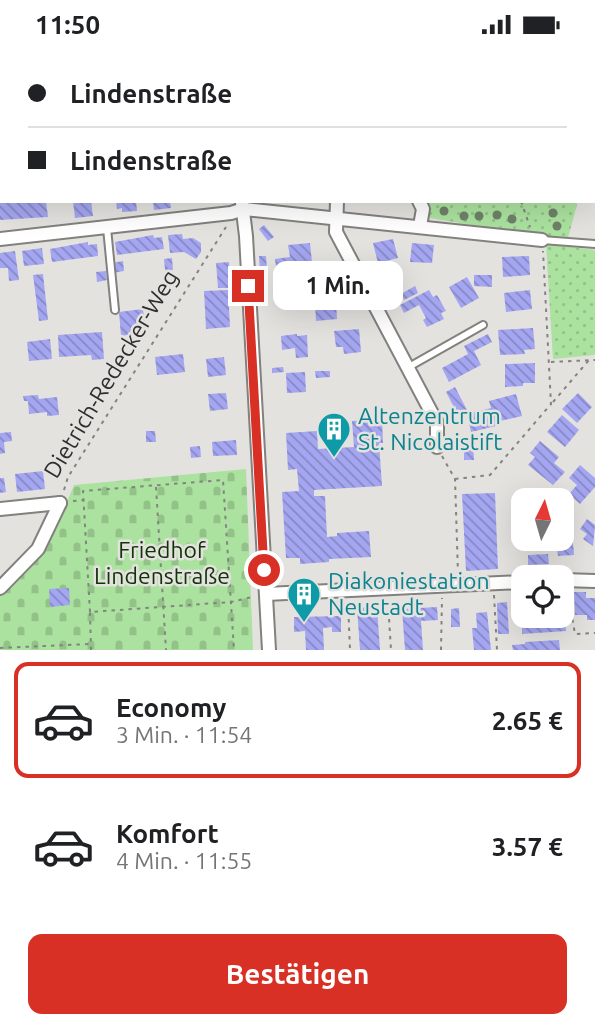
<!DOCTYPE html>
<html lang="de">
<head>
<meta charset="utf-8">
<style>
  :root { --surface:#fff; --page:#f6f6f6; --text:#202124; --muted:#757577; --line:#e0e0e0; --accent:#d93025 }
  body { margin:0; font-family:Ubuntu,sans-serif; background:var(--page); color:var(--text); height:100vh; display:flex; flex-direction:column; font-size:26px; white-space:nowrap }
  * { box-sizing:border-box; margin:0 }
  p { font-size:23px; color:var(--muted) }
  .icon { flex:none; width:38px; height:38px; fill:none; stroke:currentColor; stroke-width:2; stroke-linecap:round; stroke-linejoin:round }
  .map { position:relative; height:601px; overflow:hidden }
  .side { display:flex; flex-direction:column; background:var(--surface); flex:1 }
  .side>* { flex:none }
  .top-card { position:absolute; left:0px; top:0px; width:595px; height:154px; box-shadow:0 7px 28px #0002; display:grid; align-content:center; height:154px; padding:0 28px; background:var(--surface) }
  .needle { width:46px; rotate:5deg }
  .fabs { position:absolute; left:511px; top:439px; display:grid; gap:14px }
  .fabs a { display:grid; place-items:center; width:63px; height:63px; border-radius:14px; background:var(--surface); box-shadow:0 7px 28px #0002; font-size:35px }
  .end { position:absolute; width:32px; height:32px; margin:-16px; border:9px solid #d93025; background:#fff; box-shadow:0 0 0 4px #fff }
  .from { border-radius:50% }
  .bubble { position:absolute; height:49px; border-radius:14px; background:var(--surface); box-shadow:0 7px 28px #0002; font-size:23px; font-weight:700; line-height:49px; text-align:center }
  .top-card b { display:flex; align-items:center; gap:24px; height:66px; font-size:26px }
  .top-card b+b { border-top:2px solid var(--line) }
  .top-card i { width:18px; height:18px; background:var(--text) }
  ul { padding:12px 0 0; list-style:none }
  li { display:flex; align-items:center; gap:21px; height:116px; margin:0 14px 10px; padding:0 14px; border:4px solid transparent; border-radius:14px }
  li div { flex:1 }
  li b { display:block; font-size:26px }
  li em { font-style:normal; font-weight:700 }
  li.active { border-color:var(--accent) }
  li>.icon { width:63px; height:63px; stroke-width:1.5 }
  .primary-button { display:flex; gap:14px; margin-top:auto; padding:14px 28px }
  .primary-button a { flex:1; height:80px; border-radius:14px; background:var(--accent); color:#fff; font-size:28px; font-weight:700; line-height:80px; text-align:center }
  .status { display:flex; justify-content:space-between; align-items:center; height:49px; padding:0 35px; background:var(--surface); direction:ltr }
  .status svg { height:19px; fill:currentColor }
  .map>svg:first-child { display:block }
  .green { fill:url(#green-dots) }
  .cemetery { fill:url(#cemetery-stones) }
  .building { fill:url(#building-back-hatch) }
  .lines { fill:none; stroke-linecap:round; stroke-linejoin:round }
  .lane-casing { stroke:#83817e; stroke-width:10 }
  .street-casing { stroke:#83817e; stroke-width:16 }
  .path { stroke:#858382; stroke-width:2; stroke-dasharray:3.5 5; stroke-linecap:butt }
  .lane { stroke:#fff; stroke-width:6 }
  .street { stroke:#fff; stroke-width:12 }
  .tree { fill:#6f8268 }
  .route { stroke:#d93025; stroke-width:9 }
  .labels { text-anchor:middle; stroke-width:5; stroke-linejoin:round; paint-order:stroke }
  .street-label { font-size:23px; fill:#2f2e2d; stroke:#e4e2df }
  .culture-label { font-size:23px; fill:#0d838f; stroke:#e4e2df; text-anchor:start }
  .park-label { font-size:23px; fill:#103406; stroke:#e4e2df }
</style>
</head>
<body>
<div class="status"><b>11:50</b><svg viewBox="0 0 49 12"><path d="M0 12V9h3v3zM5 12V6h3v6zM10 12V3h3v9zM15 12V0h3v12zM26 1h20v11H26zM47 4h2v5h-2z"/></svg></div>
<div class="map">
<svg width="595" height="601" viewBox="0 0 595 601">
  <defs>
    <pattern id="green-dots" width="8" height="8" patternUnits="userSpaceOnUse" patternTransform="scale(1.75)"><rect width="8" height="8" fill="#abe29f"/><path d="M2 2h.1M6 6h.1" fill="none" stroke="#93c289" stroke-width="1.8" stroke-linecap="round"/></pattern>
    <pattern id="cemetery-stones" width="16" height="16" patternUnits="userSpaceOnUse" patternTransform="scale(1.75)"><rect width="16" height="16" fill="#abe29f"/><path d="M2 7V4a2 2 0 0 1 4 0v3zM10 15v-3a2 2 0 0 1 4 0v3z" fill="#93c289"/></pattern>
    <pattern id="building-back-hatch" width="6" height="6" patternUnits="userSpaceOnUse" patternTransform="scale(1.75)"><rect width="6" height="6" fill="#a4a6f1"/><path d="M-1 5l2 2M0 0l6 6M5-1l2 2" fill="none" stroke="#8688c4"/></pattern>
  </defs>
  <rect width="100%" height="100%" fill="#e4e2df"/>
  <g class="green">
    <path d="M349,0H595L593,96V2Z"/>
    <path d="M422,152H578L568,189L543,188L430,169Z"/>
    <path d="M546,195L595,201V306L553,310Z"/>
  </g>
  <path class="cemetery" d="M246,420L253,601H0V547L47,500L74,436Z"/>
  <g class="building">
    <path d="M0,152H46L48,168L0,171Z"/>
    <path d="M73,152H91L93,167L75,169Z"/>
    <path d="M116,152H136L137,162L122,163V159L117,160Z"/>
    <path d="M153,152H170L171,159L154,161Z"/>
    <path d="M264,176L274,188L268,192L259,180Z"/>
    <path d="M182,185L183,190L193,189L201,194V203L196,210L184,203L170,204L168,186Z"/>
    <path d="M153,186L154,189L162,188L164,200L117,206L115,193Z"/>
    <path d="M393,190L398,209L378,214L373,194Z"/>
    <path d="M88,193V196L97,195L98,207L52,213L50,200Z"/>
    <path d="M310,194L313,223L277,226L275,210L290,208L288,196Z"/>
    <path d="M412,194L434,196L432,214L410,213Z"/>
    <path d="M42,199L44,215L24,217L22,202Z"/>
    <path d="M15,202L19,231L9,232L8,219H0V204Z"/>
    <path d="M259,207H266L267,221L260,222Z"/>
    <path d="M529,207L530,226L503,228L502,208Z"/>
    <path d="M172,209L173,221H165L164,210Z"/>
    <path d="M123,212L124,222L113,224L112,214Z"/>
    <path d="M229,213L230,239H218L216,214Z"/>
    <path d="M330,214L331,221L321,223L320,215Z"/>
    <path d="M106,222L107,231L97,233L96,223Z"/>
    <path d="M337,224L339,235L328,236L327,225Z"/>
    <path d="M43,225L48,271L39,272L33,226Z"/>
    <path d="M474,226H492V238L474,237Z"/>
    <path d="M467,228L479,249L461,259L449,238Z"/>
    <path d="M304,233L306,252L279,254L278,236Z"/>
    <path d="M349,237L350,259L339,260V251L331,252L330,245L339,244V238Z"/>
    <path d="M415,237L418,244L404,251L401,245Z"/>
    <rect x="261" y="238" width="6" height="10"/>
    <path d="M228,241L230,278L206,280L204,242Z"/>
    <path d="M429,241L433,248L437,246L446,262L441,264L444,270L427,278L423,271L426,269L419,256L404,264L400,256Z"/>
    <path d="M530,241L532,260L506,263L504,244Z"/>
    <path d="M336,254L337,270L316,272L315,255Z"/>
    <path d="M143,260L146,283L121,287L119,263Z"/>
    <path d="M533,279L535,300L524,301L525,305L500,306L498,281Z"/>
    <path d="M359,280L361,303L344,305L343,298H336L334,282Z"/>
    <path d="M102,283L104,310L92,311L91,306L59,308L58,286Z"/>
    <path d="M297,285V287L307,286L308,308L296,309L295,299L282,301L281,287Z"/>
    <path d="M488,285L492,293L474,302L481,316L449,333L442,319L468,305L464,297Z"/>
    <path d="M50,290L52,310L29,312L27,293Z"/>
    <path d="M183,305L185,323L157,326L155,308Z"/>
    <path d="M224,308L226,326L208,328L206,310Z"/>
    <path d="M535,314V334H523V337L505,338V315Z"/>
    <path d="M283,318L284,323L272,324V319Z"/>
    <path d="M315,322H330V328L316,329Z"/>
    <path d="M305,323L306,343L287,344L286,324Z"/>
    <path d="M455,338L467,361L458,366L446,343Z"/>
    <path d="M226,344L228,360L210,362L208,345Z"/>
    <path d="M578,344L592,358L577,374L562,360Z"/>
    <path d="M516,345L522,367L500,372V376L471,383L467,365L491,359L489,352Z"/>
    <path d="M38,346L39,350L57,348L59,366L47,367V363L29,365L28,352H24L23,347Z"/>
    <path d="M562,366L579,381L565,398L547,383Z"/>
    <path d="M382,370L383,394H379L382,437L314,441V447H325L327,488L337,487V484L369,482L371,508L329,510V513L300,515V509H286L282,443L299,442L297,420L288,421L286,384L317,382L318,400L354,398L352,372Z"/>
    <path d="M146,382H155L156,393H146Z"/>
    <path d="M11,383L12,392L4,393L5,404L0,405V384Z"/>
    <path d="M236,391L237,406L213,407L212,393Z"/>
    <path d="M540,392L559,408L554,414L565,423L553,436L528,416L535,408L530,404Z"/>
    <path d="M473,393L474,411H464V394Z"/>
    <path d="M200,397L201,408L191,409L190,398Z"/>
    <path d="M580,416L595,429V438L580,455L569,445L577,436L569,429Z"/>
    <path d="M43,422L45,440L17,443L15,425Z"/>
    <path d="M0,429H4L6,443L0,444Z"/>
    <path d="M495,444L498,520L466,522L462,445Z"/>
    <path d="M544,448V452H521V449Z"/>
    <path d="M587,470L595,476L593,497L583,490L587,485L580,480Z"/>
    <path d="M562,483H572L574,506L558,507L556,490H562Z"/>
    <path d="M548,505L549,515L528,516V506Z"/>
    <path d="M69,539L70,556L50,558L49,540Z"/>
    <path d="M574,543H586V549H595V571H587V566H575Z"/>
    <path d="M507,553L509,585H498L497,554Z"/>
    <path d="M377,558L380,601H360L357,559Z"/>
    <path d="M437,558L438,571L421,572L423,601H405L402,560Z"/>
    <path d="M459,559L460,578H451V560Z"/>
    <path d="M487,563L491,601H474L472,579H477L476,564Z"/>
    <path d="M341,567V583H332V578L323,579L324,601H306L305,582L294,583V568Z"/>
    <path d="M565,572L566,582L522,585V575Z"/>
    <path d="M559,591L560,601H513L512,596L525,595V593Z"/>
  </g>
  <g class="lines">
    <defs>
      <g id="lane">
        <path d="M593,108L595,109"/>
        <path d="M107,179L115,261"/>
        <path d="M542,191L595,195"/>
        <path d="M407,319L483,276"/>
      </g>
      <g id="street">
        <path d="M166,0L167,2"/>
        <path d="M263,0L264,2"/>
        <path d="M346,0L347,2"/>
        <path d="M337,152L336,183L437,374V398"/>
        <path d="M419,152L423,160L420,177"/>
        <path d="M242,154L246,187L269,601"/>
        <path d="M0,190L231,164L244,160L542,191"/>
        <path d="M0,460L60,454"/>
        <path d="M562,531L595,532"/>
        <path d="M0,539L38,500L60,454"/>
        <path d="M266,545L523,533"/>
      </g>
    </defs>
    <use href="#lane" class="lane-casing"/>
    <use href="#street" class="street-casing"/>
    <g class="path">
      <path d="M439,0L440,2"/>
      <path d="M466,0L467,2"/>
      <path d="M507,0V2"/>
      <path d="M542,2V0"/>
      <path d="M564,2V0"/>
      <path d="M593,56L595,57"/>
      <path d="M521,152L530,178"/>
      <path d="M551,313L595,311"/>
      <path d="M553,353L589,311"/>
      <path d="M442,407L455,430L458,525"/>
      <path d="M455,430L490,426L551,355L543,202"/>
      <path d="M156,438L166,601"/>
      <path d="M64,441L68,428L226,178"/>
      <path d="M73,452L84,451"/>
      <path d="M568,545L575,585L595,584"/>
      <path d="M494,546L497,601"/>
      <path d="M348,553L350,601"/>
      <path d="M388,553L391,601"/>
      <path d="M90,563L83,442L223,431L234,601"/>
      <path d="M0,599L90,595"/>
      <path d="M91,601L90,563L231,553L252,548"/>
      <path d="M441,601L442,549"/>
    </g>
    <use href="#lane" class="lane"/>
    <use href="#street" class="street"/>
  </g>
  <g class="tree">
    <circle cx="444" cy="162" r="4.5"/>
    <circle cx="553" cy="164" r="4.5"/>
    <circle cx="497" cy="166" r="4.5"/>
    <circle cx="464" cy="167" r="4.5"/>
    <circle cx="479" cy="167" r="4.5"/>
    <circle cx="512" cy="170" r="4.5"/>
    <circle cx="557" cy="177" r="4.5"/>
  </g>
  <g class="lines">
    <path class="route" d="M248,237L264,521"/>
  </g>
  <defs>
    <symbol id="building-pin" viewBox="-11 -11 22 30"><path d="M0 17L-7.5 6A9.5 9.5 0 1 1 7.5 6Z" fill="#0f9aa8" stroke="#e4e2df"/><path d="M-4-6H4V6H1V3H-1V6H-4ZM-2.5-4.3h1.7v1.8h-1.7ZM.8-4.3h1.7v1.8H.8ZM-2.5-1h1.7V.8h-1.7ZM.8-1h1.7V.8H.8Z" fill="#fff"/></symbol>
  </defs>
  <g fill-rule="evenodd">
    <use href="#building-pin" x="315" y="361" width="38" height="52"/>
    <use href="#building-pin" x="285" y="526" width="38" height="52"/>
  </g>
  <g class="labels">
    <g class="street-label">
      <text transform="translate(111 325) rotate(-59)" y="8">Dietrich-Redecker-Weg</text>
    </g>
    <g class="culture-label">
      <text x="358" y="375">Altenzentrum<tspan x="358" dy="26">St. Nicolaistift</tspan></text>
      <text x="328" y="540">Diakoniestation<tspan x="328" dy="26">Neustadt</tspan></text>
    </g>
    <g class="park-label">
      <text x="162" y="509">Friedhof<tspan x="162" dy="26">Lindenstraße</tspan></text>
    </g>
  </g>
</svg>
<div class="fabs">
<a><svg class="needle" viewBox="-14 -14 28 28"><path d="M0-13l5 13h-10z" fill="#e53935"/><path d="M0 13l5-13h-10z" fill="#757577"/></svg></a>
<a><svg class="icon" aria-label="locate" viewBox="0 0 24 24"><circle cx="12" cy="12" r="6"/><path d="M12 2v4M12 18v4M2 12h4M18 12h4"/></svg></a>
</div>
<i class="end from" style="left:264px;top:521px"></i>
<i class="end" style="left:248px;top:237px"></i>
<div class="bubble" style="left:273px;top:212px;width:130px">1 Min.</div>
<div class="top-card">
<b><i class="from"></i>Lindenstraße</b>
<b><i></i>Lindenstraße</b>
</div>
</div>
<section class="side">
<ul>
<li class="active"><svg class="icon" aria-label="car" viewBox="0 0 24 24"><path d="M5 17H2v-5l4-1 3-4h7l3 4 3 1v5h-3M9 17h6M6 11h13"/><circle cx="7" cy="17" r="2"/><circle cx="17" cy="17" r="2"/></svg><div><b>Economy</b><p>3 Min. · 11:54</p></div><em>2.65 €</em></li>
<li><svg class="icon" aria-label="car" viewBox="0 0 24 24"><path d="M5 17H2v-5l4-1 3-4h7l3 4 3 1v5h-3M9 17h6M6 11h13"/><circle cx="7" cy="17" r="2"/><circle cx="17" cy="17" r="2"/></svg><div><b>Komfort</b><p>4 Min. · 11:55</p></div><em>3.57 €</em></li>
</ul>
<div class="primary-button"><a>Bestätigen</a></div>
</section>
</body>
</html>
